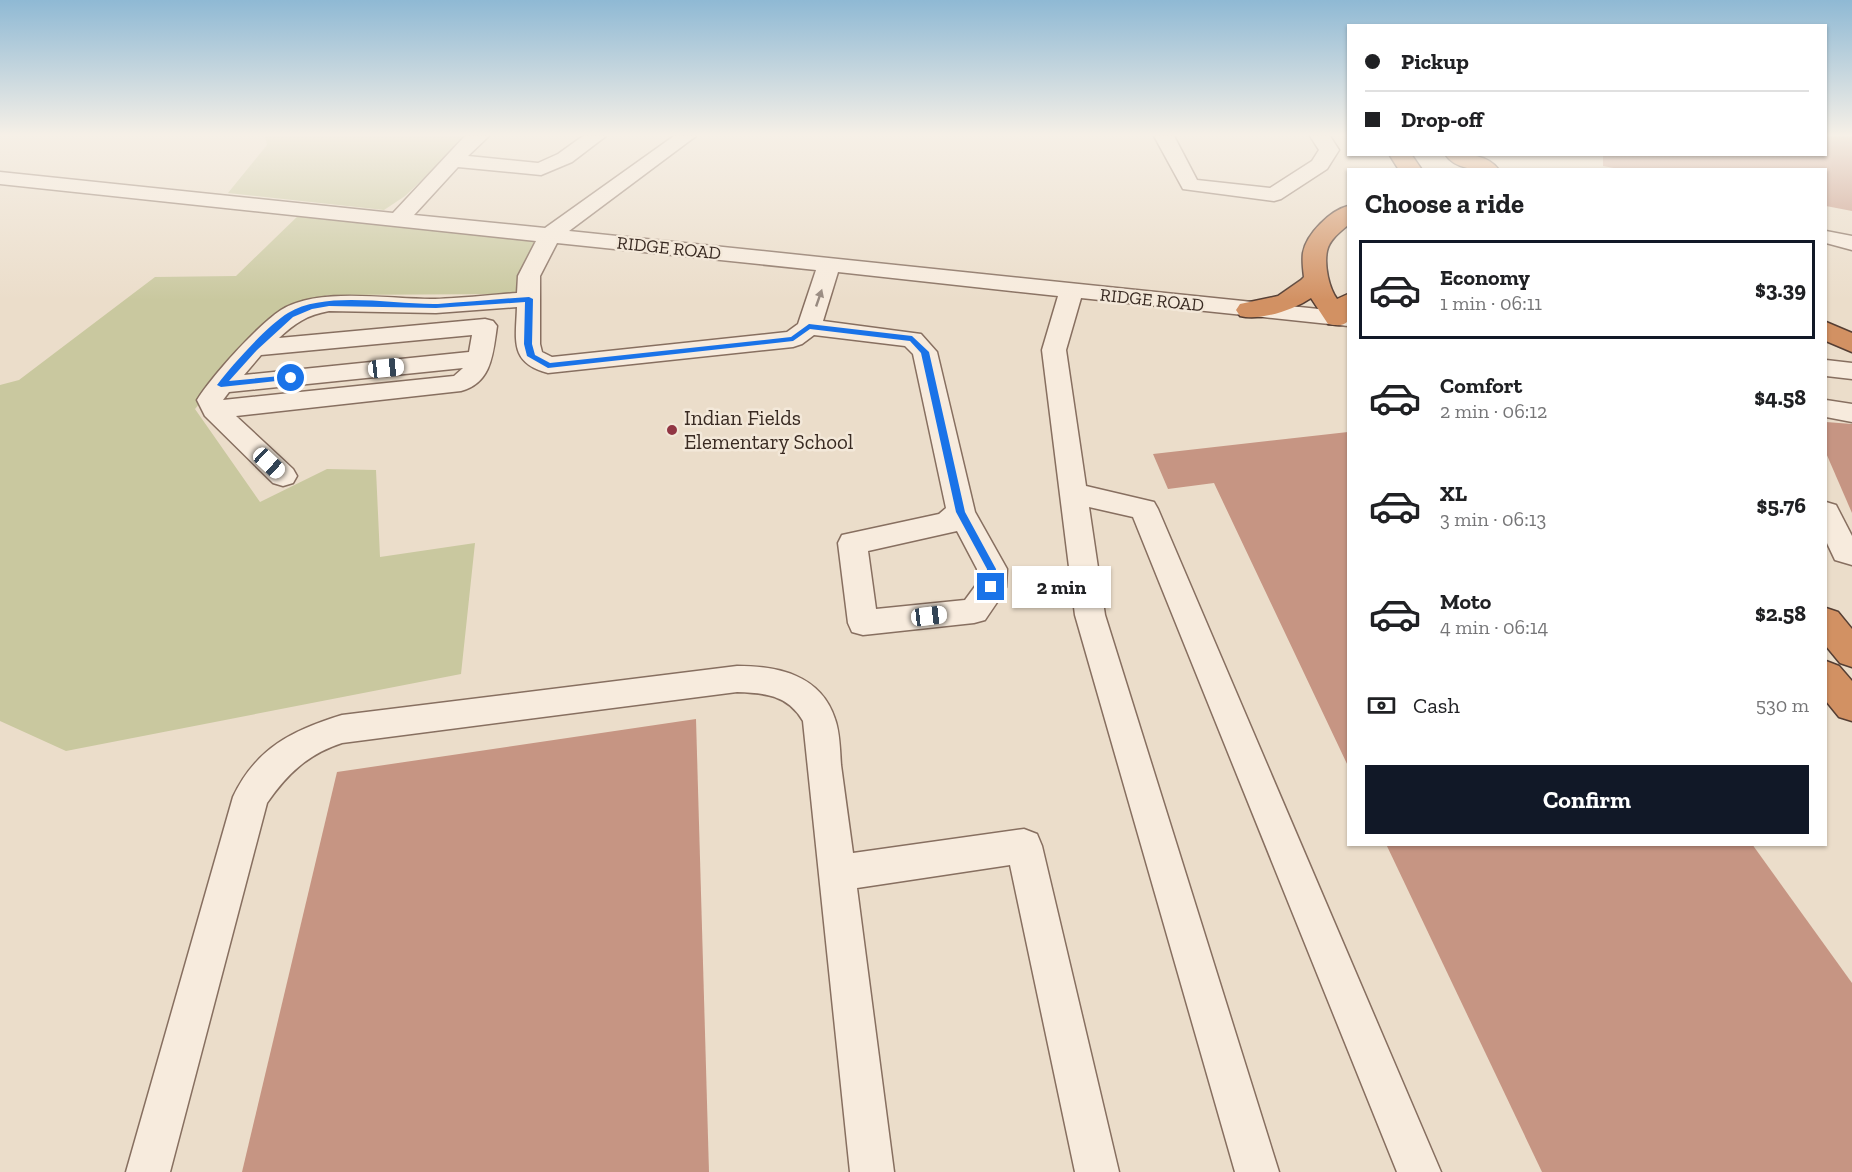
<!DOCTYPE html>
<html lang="en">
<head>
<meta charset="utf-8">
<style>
  :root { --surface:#fff; --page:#f2f2f2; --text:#202124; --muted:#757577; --line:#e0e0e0; --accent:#111827 }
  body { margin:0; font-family:"Zilla Slab",serif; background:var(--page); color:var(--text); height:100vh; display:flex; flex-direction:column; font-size:22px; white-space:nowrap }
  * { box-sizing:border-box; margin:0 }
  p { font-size:20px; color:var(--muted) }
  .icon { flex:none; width:33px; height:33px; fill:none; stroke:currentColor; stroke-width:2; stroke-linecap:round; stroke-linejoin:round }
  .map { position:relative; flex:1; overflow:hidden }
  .sheet { position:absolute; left:1347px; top:168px; width:480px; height:678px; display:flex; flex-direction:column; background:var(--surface); border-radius:0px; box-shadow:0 2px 4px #0004 }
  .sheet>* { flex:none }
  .hud { position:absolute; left:1347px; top:24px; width:480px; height:132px; border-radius:0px; box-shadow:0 2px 4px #0004; display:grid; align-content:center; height:132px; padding:0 18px; background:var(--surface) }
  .end { position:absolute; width:27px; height:27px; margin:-14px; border:8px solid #1a73e8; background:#fff; box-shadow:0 0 0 3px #fff }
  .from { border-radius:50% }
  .bubble { position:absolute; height:42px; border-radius:0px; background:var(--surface); box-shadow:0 2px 4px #0004; font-size:20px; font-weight:700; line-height:42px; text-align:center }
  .car { position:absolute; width:18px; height:36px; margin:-18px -9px; border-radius:8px; box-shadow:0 0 4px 2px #0007; background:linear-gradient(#fff 24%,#345 0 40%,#fff 0 76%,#345 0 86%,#fff 0) }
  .hud b { display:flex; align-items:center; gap:21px; height:57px; font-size:22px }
  .hud b+b { border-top:2px solid var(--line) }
  .hud i { width:15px; height:15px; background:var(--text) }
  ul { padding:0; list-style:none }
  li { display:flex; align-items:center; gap:18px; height:99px; margin:0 12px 9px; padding:0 6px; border:3px solid transparent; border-radius:0px }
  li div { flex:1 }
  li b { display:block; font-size:22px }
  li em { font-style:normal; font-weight:700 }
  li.current { border-color:var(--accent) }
  li>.icon { width:54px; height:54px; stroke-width:1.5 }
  h2 { padding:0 18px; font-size:27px; line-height:72px }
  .pay { display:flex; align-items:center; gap:15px; height:66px; padding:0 18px; font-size:22px }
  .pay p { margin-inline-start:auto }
  .button { display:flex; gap:12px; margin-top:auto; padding:12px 18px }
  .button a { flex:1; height:69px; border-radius:0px; background:var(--accent); color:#fff; font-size:24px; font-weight:700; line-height:69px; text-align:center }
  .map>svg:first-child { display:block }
  .green { fill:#c9c89f }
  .building { fill:#c69583 }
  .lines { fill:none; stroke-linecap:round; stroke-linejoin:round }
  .minor-casing { stroke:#876f60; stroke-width:3 }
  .highway-casing { stroke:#553e33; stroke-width:3 }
  .minor { fill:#f7ebdd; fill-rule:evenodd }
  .highway { fill:#d29163; fill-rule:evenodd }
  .oneway { fill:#988a80 }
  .route { fill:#1a73e8 }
  .poi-dot { fill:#913543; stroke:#f3e8d9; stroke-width:2 }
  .labels { text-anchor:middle; stroke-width:5; stroke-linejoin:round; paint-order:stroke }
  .far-street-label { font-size:18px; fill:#392a22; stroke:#f3e8d9 }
  .poi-label { font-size:21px; fill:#392a22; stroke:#f3e8d9; text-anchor:start }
</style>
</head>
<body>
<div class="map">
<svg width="1852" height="1172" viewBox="0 0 1852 1172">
  <rect width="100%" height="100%" fill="#ebddca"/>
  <g class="green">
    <path d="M265,136H468L405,196L384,210L228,193L267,145Z"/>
    <path d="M302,212L548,239L532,294L327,295L267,323L195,409L260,502L327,469L376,470L380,557L475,543L461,674L66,751L0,721V385L19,380L155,277L236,276Z"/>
  </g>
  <g class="building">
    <path d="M1826,136H1852V211L1826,206V170H1624L1603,166V154H1826Z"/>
    <path d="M1826,422L1852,424V513L1826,453Z"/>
    <path d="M1348,432V766L1214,483L1168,489L1153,454Z"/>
    <path d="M696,719L709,1172H242L337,772Z"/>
    <path d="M1386,844H1752L1852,983V1172H1542Z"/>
  </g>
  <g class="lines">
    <defs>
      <g id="minor">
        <path d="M465,136H489L468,156L538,163L558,154L583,136H606L572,162L541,175L458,167L414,215L545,228L674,136H696L569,231L1348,312V326L1081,298L1066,350L1086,486L1154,502L1158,509L1441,1172H1397L1133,517L1089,507L1105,615L1279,1172H1235L1075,615L1042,350L1058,296L838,272L823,321L921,334L937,352L975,512L1007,569L1006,587L1002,595L985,620L974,623L863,635L852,632L848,623L838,543L842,535L939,514L946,508L913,354L905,346L814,335L802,344L793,347L548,373C509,363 516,340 517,307L436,313L329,311C307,315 295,323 279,338L485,319L493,321L497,326C493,353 492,383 461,391L236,416L293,469L297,476L293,483L283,486L273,483L205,416L197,400C213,375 257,326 281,310C320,286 391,300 435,299C462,298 490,295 517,293L518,276L536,241L0,184V172L393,213ZM557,243L816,270L798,324L787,332L552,357L542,352L540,344V276ZM472,335L469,352L244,375L261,355ZM463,368L454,376L223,400L229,392ZM957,531L977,569L976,585L965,600L876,609L868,551Z"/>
        <path d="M1154,136H1174L1197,180L1270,188L1312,161L1319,150L1310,136H1330L1339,150L1327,169L1281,199L1274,201L1183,189Z"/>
        <path d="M1826,231L1852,236V250L1826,243Z"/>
        <path d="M1826,360L1852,363V379L1826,376Z"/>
        <path d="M1826,400L1852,404V422L1826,417Z"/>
        <path d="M1826,502L1836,505L1852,536V565L1835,560L1826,541Z"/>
        <path d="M737,666C778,666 821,675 835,719C840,733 840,751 841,765C845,795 849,824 853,853L1024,829L1037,834L1042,846L1119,1172H1075L1010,865L857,888L894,1172H850L803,721C788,695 765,693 737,692L342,743C308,754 287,774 267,803L170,1172H126L233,797C256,748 293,730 342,715Z"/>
      </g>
      <g id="highway">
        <path d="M1389,154H1411L1422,170H1399Z"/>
        <path d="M1445,154C1462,154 1487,153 1499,170C1481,170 1456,171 1445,154Z"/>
        <path d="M1348,206V225C1340,232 1329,240 1327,251C1324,266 1329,288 1337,299L1348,294V321C1343,327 1335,325 1328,324L1311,298C1293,310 1261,321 1240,316L1236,310L1240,304L1278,296L1301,280L1304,277C1303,269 1302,260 1303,253C1306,234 1331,210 1348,206Z"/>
        <path d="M1826,322L1852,333V352L1826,341Z"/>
        <path d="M1826,608L1838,612L1852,629V667L1840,663L1826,646Z"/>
        <path d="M1826,661L1839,666L1852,681V721L1839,717L1826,701Z"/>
      </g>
    </defs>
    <use href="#minor" class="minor-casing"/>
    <use href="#highway" class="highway-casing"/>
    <use href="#minor" class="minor"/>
    <use href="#highway" class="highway"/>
  </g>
  <defs><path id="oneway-solid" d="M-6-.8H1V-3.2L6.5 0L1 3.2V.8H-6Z" transform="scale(1.5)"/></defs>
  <use class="oneway" href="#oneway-solid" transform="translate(819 298) rotate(-71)"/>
  <linearGradient id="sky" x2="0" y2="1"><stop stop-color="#8fb9d4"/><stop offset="0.45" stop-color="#f6f0e7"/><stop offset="1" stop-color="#f6f0e7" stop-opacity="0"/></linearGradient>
  <rect width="1852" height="300" fill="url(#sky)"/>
  <path class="route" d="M529,297L533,299L532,344L535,355L550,363L791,337L809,324L912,336L929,352L965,512L996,569L994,590L991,591L986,587L987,569L956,512L921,353L910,341L810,329L793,341L548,368L527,356L524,344L525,302L436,308L329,306L312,309L293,317L257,350L229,381L291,375L294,376V379L221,387L217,385C232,365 268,325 288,313C327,290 393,305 438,304C468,302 499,299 529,297Z"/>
  <circle class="poi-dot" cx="672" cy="430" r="6"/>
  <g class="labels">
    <g class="far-street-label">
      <text transform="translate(669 248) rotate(6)" y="6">RIDGE ROAD</text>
      <text transform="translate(1152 300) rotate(6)" y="6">RIDGE ROAD</text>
    </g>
    <g class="poi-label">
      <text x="684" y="425">Indian Fields<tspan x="684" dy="24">Elementary School</tspan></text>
    </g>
  </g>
</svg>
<i class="end from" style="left:291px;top:378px"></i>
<i class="end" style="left:991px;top:587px"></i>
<div class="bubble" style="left:1012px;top:566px;width:99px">2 min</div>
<i class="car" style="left:386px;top:368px;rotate:84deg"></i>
<i class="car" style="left:269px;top:463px;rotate:133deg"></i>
<i class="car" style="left:929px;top:616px;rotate:83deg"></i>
<div class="hud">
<b><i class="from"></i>Pickup</b>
<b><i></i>Drop-off</b>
</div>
<section class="sheet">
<h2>Choose a ride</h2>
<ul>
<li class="current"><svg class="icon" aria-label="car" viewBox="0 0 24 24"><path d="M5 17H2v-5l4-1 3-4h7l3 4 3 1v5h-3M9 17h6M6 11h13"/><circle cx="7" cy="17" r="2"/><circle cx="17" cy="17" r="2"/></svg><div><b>Economy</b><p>1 min · 06:11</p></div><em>$3.39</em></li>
<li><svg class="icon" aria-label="car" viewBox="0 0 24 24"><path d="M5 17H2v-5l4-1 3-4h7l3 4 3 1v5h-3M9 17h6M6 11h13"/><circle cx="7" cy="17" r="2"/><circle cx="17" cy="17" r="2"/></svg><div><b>Comfort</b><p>2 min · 06:12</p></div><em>$4.58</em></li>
<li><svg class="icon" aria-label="car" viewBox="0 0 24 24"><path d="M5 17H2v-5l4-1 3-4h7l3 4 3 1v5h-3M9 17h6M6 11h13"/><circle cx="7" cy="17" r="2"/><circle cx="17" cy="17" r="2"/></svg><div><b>XL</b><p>3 min · 06:13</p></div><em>$5.76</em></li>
<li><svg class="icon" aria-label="car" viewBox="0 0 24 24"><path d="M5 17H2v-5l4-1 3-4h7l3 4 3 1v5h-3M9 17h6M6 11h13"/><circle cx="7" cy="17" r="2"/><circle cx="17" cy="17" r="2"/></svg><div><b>Moto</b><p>4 min · 06:14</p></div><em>$2.58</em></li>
</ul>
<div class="pay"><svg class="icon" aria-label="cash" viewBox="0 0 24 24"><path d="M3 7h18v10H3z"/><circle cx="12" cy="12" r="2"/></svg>Cash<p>530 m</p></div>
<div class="button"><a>Confirm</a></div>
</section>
</div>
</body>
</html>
